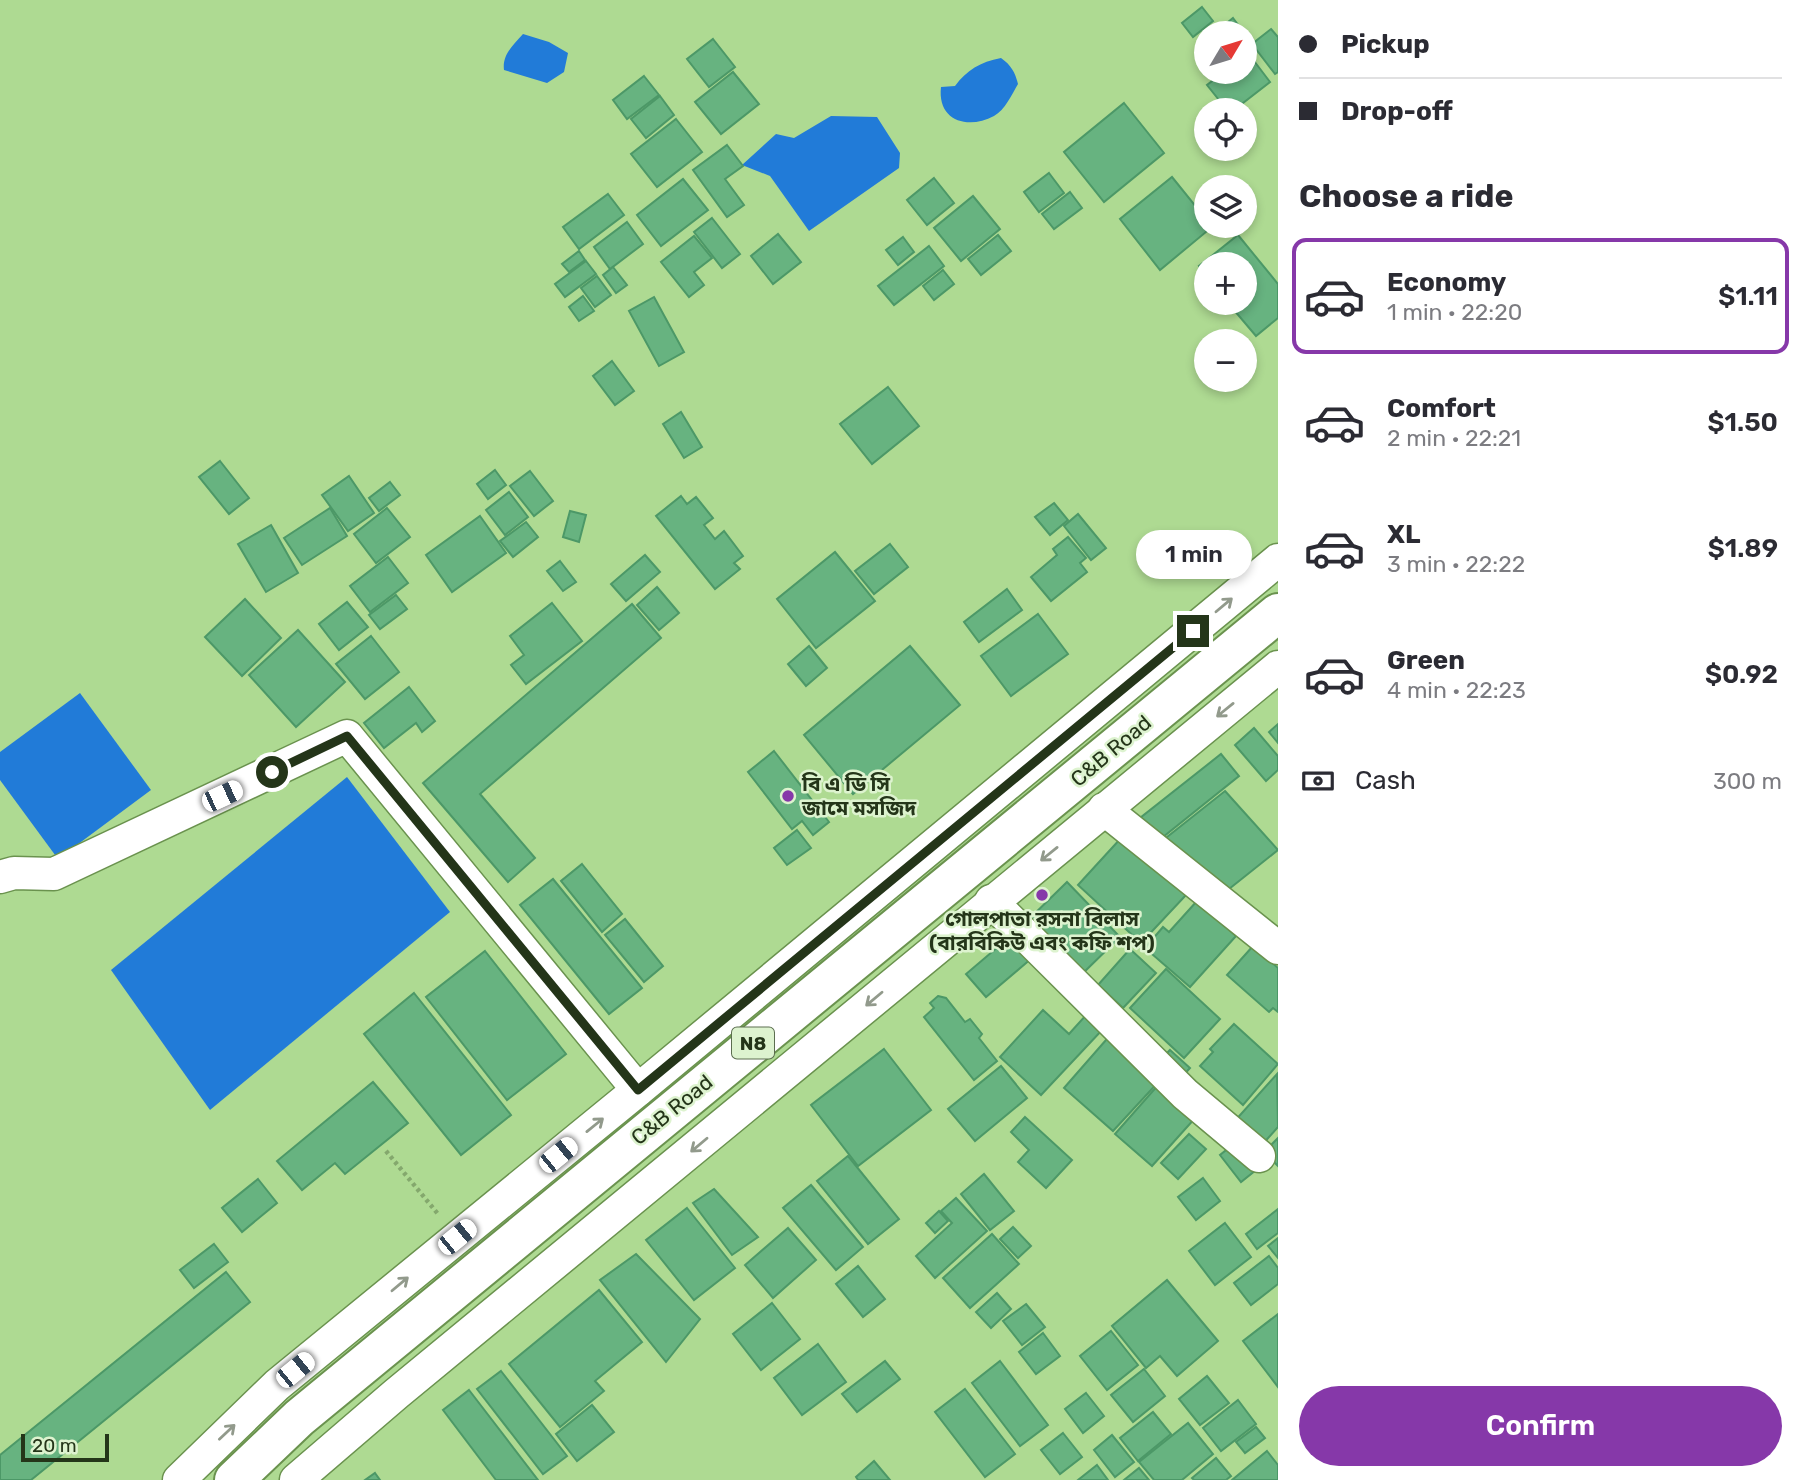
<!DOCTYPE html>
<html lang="en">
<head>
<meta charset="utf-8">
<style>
  :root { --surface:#fff; --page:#f7f7f7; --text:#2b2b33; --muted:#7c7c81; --line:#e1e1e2; --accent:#8638a9 }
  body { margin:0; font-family:Rubik,"Noto Sans Bengali",sans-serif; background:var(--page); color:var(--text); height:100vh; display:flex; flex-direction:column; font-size:26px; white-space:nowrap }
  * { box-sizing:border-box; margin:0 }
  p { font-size:23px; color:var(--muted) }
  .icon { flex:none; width:38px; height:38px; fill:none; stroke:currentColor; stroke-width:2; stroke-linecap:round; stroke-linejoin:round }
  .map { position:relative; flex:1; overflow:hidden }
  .sheet { display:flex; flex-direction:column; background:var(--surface); width:525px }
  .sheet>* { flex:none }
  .guide { display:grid; align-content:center; height:154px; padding:0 21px; background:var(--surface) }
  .needle { width:46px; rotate:52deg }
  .controls { position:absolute; left:1194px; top:21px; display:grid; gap:14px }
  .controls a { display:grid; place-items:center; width:63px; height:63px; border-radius:50%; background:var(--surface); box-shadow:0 4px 10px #0003; font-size:35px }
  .scale { position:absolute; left:21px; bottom:18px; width:88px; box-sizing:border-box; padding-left:7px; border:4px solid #243519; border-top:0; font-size:19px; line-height:24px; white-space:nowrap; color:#243519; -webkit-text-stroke:5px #ddf3cf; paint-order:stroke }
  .end { position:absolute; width:32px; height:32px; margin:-16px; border:9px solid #243519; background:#fff; box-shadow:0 0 0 4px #fff }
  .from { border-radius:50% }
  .bubble { position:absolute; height:49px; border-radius:24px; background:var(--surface); box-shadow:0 4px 10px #0003; font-size:23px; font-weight:600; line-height:49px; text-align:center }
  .car { position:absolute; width:21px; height:42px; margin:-21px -10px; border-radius:9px; box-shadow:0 0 5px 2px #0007; background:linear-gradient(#fff 24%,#345 0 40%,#fff 0 76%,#345 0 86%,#fff 0) }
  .guide b { display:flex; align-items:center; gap:24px; height:66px; font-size:26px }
  .guide b+b { border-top:2px solid var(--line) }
  .guide i { width:18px; height:18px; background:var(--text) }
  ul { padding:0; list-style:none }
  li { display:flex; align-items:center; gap:21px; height:116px; margin:0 14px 10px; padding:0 7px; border:4px solid transparent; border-radius:14px }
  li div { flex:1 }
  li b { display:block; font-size:26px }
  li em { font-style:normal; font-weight:600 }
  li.selected { border-color:var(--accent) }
  li>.icon { width:63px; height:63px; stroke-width:1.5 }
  h2 { padding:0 21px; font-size:32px; line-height:84px }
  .pay { display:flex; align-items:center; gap:18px; height:77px; padding:0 21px; font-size:26px }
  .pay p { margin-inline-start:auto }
  .button { display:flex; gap:14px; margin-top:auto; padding:14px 21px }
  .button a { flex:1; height:80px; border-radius:42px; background:var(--accent); color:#fff; font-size:28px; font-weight:600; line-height:80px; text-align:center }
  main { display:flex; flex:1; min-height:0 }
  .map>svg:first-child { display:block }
  .water { fill:#217bd8 }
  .building { fill:#67b380; stroke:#4c9867; stroke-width:2 }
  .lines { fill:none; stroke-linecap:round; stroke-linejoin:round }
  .minor-casing { stroke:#6a924e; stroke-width:35 }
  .trunk-casing { stroke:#6a924e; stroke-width:42 }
  .path { stroke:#84a86d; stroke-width:4.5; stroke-dasharray:3.5 3.5; stroke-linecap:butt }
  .minor { stroke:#fff; stroke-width:32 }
  .trunk { stroke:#fff; stroke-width:38 }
  .oneway { stroke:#929a8c }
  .route { stroke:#243519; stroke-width:9 }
  .poi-dot { fill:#8638a9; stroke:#ddf3cf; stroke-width:2.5 }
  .labels { text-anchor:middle; stroke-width:5; stroke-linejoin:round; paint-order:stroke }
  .shield { fill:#ddf3cf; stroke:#5c6e50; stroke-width:2 }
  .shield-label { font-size:19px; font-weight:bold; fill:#243519 }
  .street-label { font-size:21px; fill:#243519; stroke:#ddf3cf }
  .poi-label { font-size:21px; font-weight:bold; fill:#243519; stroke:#ddf3cf; text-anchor:start }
</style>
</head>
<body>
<main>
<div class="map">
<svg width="1278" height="1480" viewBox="0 0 1278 1480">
  <rect width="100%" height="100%" fill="#aeda92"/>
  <g class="water">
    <path d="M523,34L549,42L568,53L564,72L547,83L504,70C502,55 513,45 523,34Z"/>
    <path d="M1001,58C1011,65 1015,72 1018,84C1012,94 1005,110 994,116C968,130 937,121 941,87L955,86C967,70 980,62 1001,58Z"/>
    <path d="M831,116L877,117L900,153L899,168L809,231L770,176L742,165L776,134L794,138Z"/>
    <path d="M80,693L151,790L58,859L0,780V752Z"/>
    <path d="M347,777L450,912L210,1110L111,970Z"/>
  </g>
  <g class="building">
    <path d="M1202,7L1213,21L1193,37L1182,23Z"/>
    <path d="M1233,18L1251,42L1244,48V33L1216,32Z"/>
    <path d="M1271,29L1278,37V72L1275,74L1252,44Z"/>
    <path d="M713,39L735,67L709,87L687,59Z"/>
    <path d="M1248,53L1270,82L1234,110H1227L1207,85L1224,72H1244V56Z"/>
    <path d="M733,72L759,104L721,134L695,102Z"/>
    <path d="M644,76L659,95L627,119L613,100Z"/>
    <path d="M660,96L674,115L646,138L631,119Z"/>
    <path d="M1124,103L1164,153L1104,202L1064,152Z"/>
    <path d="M676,119L702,152L657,187L631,154Z"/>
    <path d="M727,145L743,166L725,179L744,205L727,217L693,170Z"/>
    <path d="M1049,173L1064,193L1039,212L1024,192Z"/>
    <path d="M1172,177L1206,219V226L1212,227L1160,270L1120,219Z"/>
    <path d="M934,178L954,203L927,225L907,200Z"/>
    <path d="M683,179L708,210L661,246L637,215Z"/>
    <path d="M1070,192L1082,208L1054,229L1042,214Z"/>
    <path d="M608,194L624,215L579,249L563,227Z"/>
    <path d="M973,196L1000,229L961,261L934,228Z"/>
    <path d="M712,218L740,254L722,268L694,232Z"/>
    <path d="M627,222L643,244L610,269L594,247Z"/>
    <path d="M778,234L801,262L773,284L751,256Z"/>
    <path d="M998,235L1011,251L981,275L968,259Z"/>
    <path d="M1238,235L1278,284V318L1256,336L1228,303H1244V264H1206V275L1199,266Z"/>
    <path d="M694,236L712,258L694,272L704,285L689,297L661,262Z"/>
    <path d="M903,237L914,252L898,265L886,250Z"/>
    <path d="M929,246L944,266L894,305L878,286Z"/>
    <path d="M579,251L585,260L569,272L562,264Z"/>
    <path d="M586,261L596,274L565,297L555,284Z"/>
    <path d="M613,267L627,285L616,293L603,275Z"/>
    <path d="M943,270L954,284L934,300L923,286Z"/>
    <path d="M597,276L611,295L595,307L581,288Z"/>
    <path d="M583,296L594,311L579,321L569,307Z"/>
    <path d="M654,297L684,352L659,366L629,311Z"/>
    <path d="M612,361L634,391L615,405L593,376Z"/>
    <path d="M888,387L919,426L872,464L840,424Z"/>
    <path d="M681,412L702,447L684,458L663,424Z"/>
    <path d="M220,461L249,498L229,514L199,477Z"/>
    <path d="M495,470L506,485L488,499L477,484Z"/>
    <path d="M530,471L553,501L534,516L510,486Z"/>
    <path d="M349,476L374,513L348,531L322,495Z"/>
    <path d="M390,482L400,495L379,511L369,498Z"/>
    <path d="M509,492L528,517L505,535L486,510Z"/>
    <path d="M681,496L687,504L696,497L713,518L704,525L715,539L724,531L743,556L734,563L740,569L715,589L656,516Z"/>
    <path d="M1054,503L1068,520L1050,535L1035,517Z"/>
    <path d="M330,508L347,536L302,565L284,538Z"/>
    <path d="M387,508L410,537L376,563L354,534Z"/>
    <path d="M570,511L586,515L579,542L563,537Z"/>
    <path d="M1078,514L1106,548L1091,560L1064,526Z"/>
    <path d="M480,516L506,553L452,592L426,555Z"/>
    <path d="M526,522L538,537L513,557L500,541Z"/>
    <path d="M271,525L298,573L266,592L238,544Z"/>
    <path d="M1068,537L1086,558L1080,563L1087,572L1051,601L1031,577L1057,555L1053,549Z"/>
    <path d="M890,544L908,567L874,594L855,571Z"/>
    <path d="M835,552L875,601L816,648L777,599Z"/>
    <path d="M645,555L660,572L626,601L611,584Z"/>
    <path d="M388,557L408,583L370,612L350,586Z"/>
    <path d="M560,561L576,582L563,591L547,571Z"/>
    <path d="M657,587L679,613L659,630L637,605Z"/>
    <path d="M1007,589L1022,610L979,642L964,622Z"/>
    <path d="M396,595L407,609L380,629L369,615Z"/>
    <path d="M245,599L281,638L242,676L205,637Z"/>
    <path d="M347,602L368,627L339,650L319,624Z"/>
    <path d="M552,603L582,641L526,684L511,665L524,655L510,636Z"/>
    <path d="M632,604L661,638L480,794L535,858L508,882L423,783Z"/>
    <path d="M1038,614L1068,654L1011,696L981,656Z"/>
    <path d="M298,630L345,682L296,727L249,675Z"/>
    <path d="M371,636L399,672L365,699L336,664Z"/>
    <path d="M809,646L827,668L806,686L788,664Z"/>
    <path d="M910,646L960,705L853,794L804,735Z"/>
    <path d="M409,687L435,721L422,732L416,723L384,748L364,723Z"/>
    <path d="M1278,724V743L1269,732Z"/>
    <path d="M1254,728L1278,756V770L1266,781L1235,745Z"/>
    <path d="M774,751L829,822L813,835L802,821L792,829L748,772Z"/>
    <path d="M1221,754L1239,776L1158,841L1140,818Z"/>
    <path d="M1225,791L1278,850L1224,893L1162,841Z"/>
    <path d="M797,830L811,848L787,865L774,848Z"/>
    <path d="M1122,837L1186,895L1141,943L1078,885Z"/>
    <path d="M582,864L622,914L602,932L561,881Z"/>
    <path d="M553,879L642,988L609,1014L520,905Z"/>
    <path d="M1067,882L1120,937L1078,978L1024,924Z"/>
    <path d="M1197,901L1236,936L1190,987L1145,948L1163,927L1169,932Z"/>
    <path d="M625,919L663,966L644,982L605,935Z"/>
    <path d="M1012,935L1032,958L986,997L966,974Z"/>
    <path d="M1253,946L1278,968V1012L1273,1008L1269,1012L1227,975Z"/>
    <path d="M1130,949L1156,973L1123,1008L1098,985Z"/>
    <path d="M485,951L566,1054L507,1100L426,997Z"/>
    <path d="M1166,969L1220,1019L1184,1058L1130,1008Z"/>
    <path d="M414,993L511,1115L461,1155L364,1034Z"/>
    <path d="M938,996L946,998L965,1022L970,1019L982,1034L979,1038L997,1061L974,1080L924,1017L934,1008L930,1003Z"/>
    <path d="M1043,1010L1069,1034L1087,1014L1103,1029L1041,1095L1000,1057Z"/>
    <path d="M1234,1024L1278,1064L1243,1105L1200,1066L1213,1052L1210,1049Z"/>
    <path d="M1113,1032L1163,1077L1113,1131L1064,1088Z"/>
    <path d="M884,1049L931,1110L858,1166L811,1105Z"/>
    <path d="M1170,1050L1190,1068L1178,1081L1157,1063Z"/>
    <path d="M1001,1066L1027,1098L975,1141L948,1109Z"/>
    <path d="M1277,1074L1278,1127L1260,1147L1233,1123Z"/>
    <path d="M373,1082L408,1123L345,1174L335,1163L302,1190L277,1161Z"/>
    <path d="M1159,1084L1196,1117L1152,1166L1115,1134Z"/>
    <path d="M1025,1117L1072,1160L1046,1188L1018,1162L1029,1150L1011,1132Z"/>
    <path d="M1189,1134L1206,1149L1178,1179L1161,1163Z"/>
    <path d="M1278,1138V1166L1264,1152Z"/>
    <path d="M1235,1143L1256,1170L1241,1182L1220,1155Z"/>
    <path d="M848,1156L899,1219L868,1244L817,1181Z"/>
    <path d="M984,1174L1014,1211L990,1230L961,1194Z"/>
    <path d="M1203,1178L1220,1201L1196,1220L1178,1197Z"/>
    <path d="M258,1179L277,1203L242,1232L222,1208Z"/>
    <path d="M811,1185L863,1247L836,1270L783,1208Z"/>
    <path d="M714,1189L758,1237L732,1255L693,1203Z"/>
    <path d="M956,1198L987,1231L935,1278L916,1256L952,1223L941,1211Z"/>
    <path d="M687,1208L735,1268L694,1300L646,1240Z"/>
    <path d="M1278,1209V1233L1257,1249L1246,1234Z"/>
    <path d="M939,1211L948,1221L935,1233L926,1223Z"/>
    <path d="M1225,1223L1251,1257L1215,1285L1189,1251Z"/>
    <path d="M1013,1227L1031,1246L1018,1258L1000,1239Z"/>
    <path d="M788,1228L816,1260L773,1298L745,1265Z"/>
    <path d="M992,1234L1019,1264L970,1308L943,1278Z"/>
    <path d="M1278,1238V1258L1268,1246Z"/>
    <path d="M214,1244L228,1262L194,1288L180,1270Z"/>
    <path d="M636,1254L700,1319L666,1362L600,1280Z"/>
    <path d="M1269,1256L1278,1268V1284L1251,1305L1234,1283Z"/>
    <path d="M858,1266L885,1299L863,1317L836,1284Z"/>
    <path d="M226,1272L250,1302L31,1480H0V1455Z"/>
    <path d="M1167,1280L1218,1341L1177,1376L1160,1356L1146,1368L1112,1326Z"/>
    <path d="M599,1290L642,1342L595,1381L604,1391L560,1427L509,1364Z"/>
    <path d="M997,1293L1011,1309L991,1328L976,1312Z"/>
    <path d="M772,1303L800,1339L761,1370L733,1334Z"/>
    <path d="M1026,1304L1045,1327L1022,1345L1003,1321Z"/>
    <path d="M1278,1314V1387L1243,1341Z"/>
    <path d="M1111,1331L1138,1365L1107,1390L1080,1356Z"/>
    <path d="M1043,1333L1060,1356L1036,1374L1019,1352Z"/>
    <path d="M818,1344L846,1382L802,1415L774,1378Z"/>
    <path d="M885,1361L900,1379L857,1412L842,1394Z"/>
    <path d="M1000,1361L1048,1425L1020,1446L972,1383Z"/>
    <path d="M1144,1369L1165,1396L1133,1422L1111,1395Z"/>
    <path d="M501,1371L567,1456L543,1474L477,1389Z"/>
    <path d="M1207,1376L1229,1403L1200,1425L1179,1399Z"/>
    <path d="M965,1389L1015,1454L985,1477L935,1412Z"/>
    <path d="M469,1390L538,1480H496L443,1410Z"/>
    <path d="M1086,1393L1104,1416L1083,1433L1065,1409Z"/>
    <path d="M1238,1400L1256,1424L1221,1451L1203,1428Z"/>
    <path d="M592,1405L614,1432L577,1461L556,1434Z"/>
    <path d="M1153,1412L1171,1434L1138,1461L1120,1438Z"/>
    <path d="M1188,1423L1213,1454L1182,1480H1154L1139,1462Z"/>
    <path d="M1256,1427L1265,1438L1245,1453L1236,1442Z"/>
    <path d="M1063,1433L1082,1457L1060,1474L1041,1450Z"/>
    <path d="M1112,1435L1134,1462L1115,1477L1094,1450Z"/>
    <path d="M1267,1451L1278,1465V1480H1232Z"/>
    <path d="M1216,1458L1231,1476L1226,1480H1194L1192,1478Z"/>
    <path d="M874,1461L890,1480H858L856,1477Z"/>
    <path d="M1097,1465L1108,1480H1078Z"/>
    <path d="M1139,1468L1149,1480H1124Z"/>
    <path d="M375,1473L380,1480H365Z"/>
  </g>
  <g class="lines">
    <defs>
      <g id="minor">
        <path d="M1104,809L1278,948"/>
        <path d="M0,877L14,873L54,874L347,736L638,1090"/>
        <path d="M991,901L1185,1094L1259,1156"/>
        <path d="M179,1480L277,1385L638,1090L1278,560"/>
        <path d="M296,1480L396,1394L1278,667"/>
      </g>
      <path id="trunk" d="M234,1480L299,1418L1278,613"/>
    </defs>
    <use href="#minor" class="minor-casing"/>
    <use href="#trunk" class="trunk-casing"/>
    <path class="path" d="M386,1151L438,1214"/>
    <use href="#minor" class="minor"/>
    <use href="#trunk" class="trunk"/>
  </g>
  <defs><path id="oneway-shaft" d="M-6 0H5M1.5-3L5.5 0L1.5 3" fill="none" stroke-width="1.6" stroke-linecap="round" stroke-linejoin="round" transform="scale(1.75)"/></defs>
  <g class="oneway">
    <use href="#oneway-shaft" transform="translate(1224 605) rotate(-40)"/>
    <use href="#oneway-shaft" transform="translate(1225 710) rotate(141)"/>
    <use href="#oneway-shaft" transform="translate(1049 854) rotate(141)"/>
    <use href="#oneway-shaft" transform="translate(874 999) rotate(140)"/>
    <use href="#oneway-shaft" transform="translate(595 1125) rotate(-39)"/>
    <use href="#oneway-shaft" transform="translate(699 1145) rotate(140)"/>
    <use href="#oneway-shaft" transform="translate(400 1284) rotate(-40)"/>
    <use href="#oneway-shaft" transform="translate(227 1432) rotate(-43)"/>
  </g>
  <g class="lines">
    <path class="route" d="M272,772L347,736L638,1090L1193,631"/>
  </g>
  <g class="poi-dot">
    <circle cx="788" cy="796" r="7"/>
    <circle cx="1042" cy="895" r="7"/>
  </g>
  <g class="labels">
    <rect class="shield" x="732" y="1027.5" width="42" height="31" rx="5"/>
    <g class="shield-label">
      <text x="753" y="1050">N8</text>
    </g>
    <g class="street-label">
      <text transform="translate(1111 751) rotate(-40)" y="7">C&amp;B Road</text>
      <text transform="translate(672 1110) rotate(-39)" y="7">C&amp;B Road</text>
    </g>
    <g class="poi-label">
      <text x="802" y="791">বি এ ডি সি<tspan x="802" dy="24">জামে মসজিদ</tspan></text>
      <text x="1042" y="926" text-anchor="middle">গোলপাতা রসনা বিলাস<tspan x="1042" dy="24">(বারবিকিউ এবং কফি শপ)</tspan></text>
    </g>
  </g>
</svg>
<div class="controls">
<a><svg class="needle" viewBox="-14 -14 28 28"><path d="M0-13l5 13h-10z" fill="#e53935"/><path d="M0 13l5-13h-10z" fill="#7c7c81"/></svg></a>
<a><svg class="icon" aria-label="locate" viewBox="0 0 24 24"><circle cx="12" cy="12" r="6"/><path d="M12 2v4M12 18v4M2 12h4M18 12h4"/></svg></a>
<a><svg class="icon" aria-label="layers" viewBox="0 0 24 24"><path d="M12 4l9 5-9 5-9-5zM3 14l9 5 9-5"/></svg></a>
<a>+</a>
<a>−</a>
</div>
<div class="scale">20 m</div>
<i class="end from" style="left:272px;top:772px"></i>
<i class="end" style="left:1193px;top:631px"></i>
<div class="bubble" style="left:1136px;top:530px;width:116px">1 min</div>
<i class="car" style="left:222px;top:796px;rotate:65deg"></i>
<i class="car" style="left:558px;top:1155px;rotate:51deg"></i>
<i class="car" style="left:457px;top:1237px;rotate:51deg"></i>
<i class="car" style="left:295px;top:1370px;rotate:51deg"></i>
</div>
<section class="sheet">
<div class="guide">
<b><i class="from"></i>Pickup</b>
<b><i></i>Drop-off</b>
</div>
<h2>Choose a ride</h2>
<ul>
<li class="selected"><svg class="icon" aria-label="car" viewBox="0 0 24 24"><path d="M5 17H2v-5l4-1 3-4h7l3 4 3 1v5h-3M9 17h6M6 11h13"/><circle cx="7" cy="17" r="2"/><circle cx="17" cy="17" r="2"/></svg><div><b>Economy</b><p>1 min · 22:20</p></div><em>$1.11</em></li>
<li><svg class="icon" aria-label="car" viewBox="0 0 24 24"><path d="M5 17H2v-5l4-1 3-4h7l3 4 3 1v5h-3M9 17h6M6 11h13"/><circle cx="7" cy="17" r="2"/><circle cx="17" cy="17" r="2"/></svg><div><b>Comfort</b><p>2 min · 22:21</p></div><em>$1.50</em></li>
<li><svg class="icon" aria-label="car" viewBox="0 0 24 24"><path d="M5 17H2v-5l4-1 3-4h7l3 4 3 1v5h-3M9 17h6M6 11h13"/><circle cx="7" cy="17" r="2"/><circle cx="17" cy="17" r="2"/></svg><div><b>XL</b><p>3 min · 22:22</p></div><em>$1.89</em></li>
<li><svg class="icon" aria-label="car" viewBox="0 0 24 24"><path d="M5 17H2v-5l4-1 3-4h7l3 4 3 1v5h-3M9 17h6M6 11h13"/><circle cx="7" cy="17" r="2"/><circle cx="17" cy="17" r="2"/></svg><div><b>Green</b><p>4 min · 22:23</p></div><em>$0.92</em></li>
</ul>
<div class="pay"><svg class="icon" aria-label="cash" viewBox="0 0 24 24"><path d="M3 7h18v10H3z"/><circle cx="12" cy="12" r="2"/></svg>Cash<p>300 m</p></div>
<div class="button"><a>Confirm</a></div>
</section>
</main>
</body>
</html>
